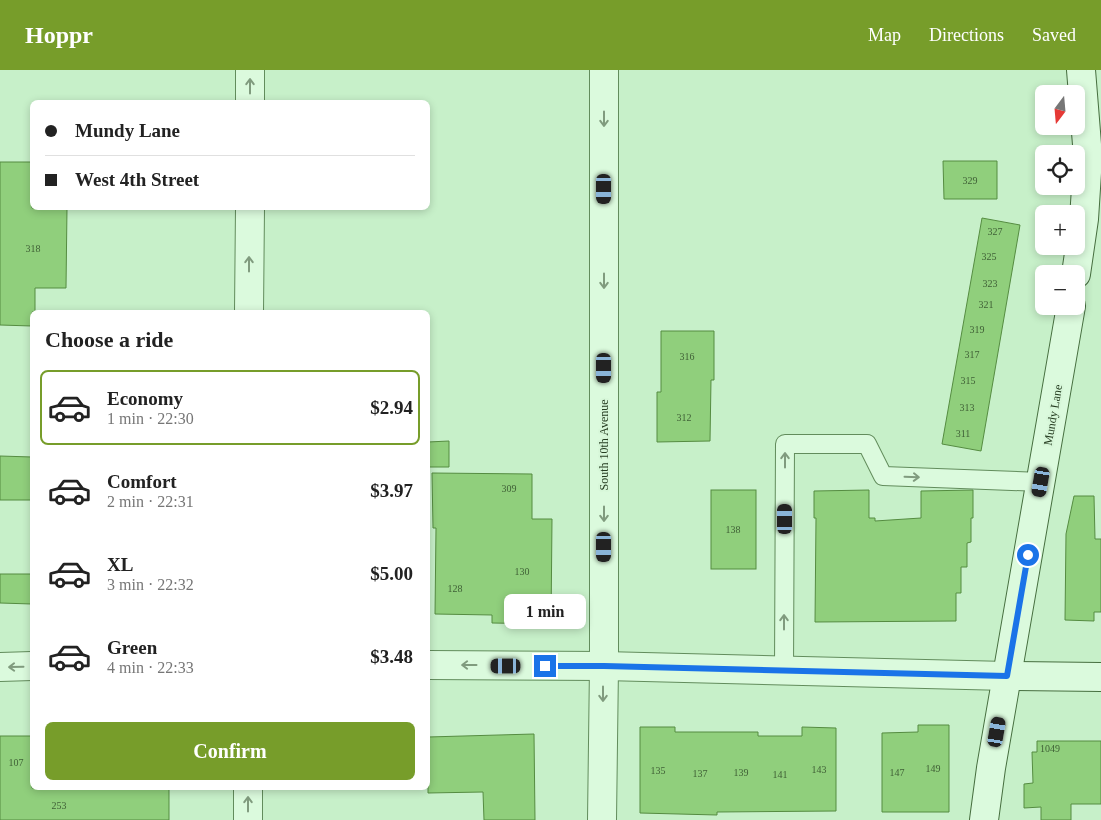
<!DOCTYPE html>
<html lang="en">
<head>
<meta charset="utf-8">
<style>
  :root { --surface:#fff; --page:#f2f2f2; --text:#222; --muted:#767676; --line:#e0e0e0; --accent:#779d2a }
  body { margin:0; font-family:"Times New Roman",serif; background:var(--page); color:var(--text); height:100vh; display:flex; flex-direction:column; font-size:19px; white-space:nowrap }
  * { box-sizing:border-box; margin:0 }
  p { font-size:16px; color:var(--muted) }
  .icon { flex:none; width:28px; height:28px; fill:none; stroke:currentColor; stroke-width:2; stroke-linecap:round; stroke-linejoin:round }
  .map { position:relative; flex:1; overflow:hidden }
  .sheet { position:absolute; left:30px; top:240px; width:400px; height:480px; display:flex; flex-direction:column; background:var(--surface); border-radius:8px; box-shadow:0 2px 8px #0003 }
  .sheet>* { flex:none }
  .top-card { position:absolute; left:30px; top:30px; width:400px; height:110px; border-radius:8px; box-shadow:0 2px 8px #0003; display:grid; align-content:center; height:110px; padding:0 15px; background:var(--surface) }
  .needle { width:32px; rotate:196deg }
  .controls { position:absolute; left:1035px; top:15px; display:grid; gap:10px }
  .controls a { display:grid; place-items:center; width:50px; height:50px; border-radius:8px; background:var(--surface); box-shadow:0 2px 8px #0003; font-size:25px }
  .end { position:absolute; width:22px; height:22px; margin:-11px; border:6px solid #1a73e8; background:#fff; box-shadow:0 0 0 2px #fff }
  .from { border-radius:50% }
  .bubble { position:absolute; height:35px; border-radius:8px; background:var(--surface); box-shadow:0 2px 8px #0003; font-size:16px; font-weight:600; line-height:35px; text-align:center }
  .car { position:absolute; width:15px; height:30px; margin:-15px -8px; border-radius:6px; box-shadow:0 0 4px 1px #0007; background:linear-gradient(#222 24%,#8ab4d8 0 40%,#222 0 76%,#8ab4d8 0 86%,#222 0) }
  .top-card b { display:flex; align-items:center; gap:18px; height:48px; font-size:19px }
  .top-card b+b { border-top:1px solid var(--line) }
  .top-card i { width:12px; height:12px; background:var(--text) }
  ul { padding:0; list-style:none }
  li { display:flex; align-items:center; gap:15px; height:75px; margin:0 10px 8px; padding:0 5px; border:2px solid transparent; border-radius:8px }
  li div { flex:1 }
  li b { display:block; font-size:19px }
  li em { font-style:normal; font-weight:600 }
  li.active { border-color:var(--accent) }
  li>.icon { width:45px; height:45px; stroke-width:1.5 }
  h2 { padding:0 15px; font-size:22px; line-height:60px }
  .action { display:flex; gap:10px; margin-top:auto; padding:10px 15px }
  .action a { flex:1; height:58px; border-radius:8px; background:var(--accent); color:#fff; font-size:20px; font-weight:600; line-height:58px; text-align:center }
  header { display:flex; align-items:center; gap:30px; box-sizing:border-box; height:70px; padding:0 25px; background:var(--accent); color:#fff }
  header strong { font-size:24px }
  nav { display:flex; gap:28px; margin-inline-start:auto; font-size:18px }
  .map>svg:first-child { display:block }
  .building { fill:#90cf7c; stroke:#558c41 }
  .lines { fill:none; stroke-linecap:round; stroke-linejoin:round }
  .lane-casing { stroke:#628c5c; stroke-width:20 }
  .street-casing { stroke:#628c5c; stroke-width:30 }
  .secondary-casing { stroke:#466e3f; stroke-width:30 }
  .lane { stroke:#dbfadd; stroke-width:18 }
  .street { stroke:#dbfadd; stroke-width:28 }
  .secondary { stroke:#dbfadd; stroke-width:28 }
  .oneway { stroke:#809b7e }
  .route { stroke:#1a73e8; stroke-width:6 }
  .labels { text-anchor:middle; stroke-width:4; stroke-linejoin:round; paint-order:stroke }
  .number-label { font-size:10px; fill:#406137 }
  .street-label { font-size:12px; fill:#253c20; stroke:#d7f7d9 }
</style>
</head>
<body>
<header>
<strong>Hoppr</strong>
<nav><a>Map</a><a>Directions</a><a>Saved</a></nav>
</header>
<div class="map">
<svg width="1101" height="750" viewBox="0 0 1101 750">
  <rect width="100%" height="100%" fill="#c7f0c9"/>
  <g class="building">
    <path d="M943,91H997V129H944Z"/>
    <path d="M0,92H32V138H67L66,218H35V242H32V256L0,255Z"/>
    <path d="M982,148L1020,155L981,381L942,374Z"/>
    <path d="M661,261H714V310H711L710,371L657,372V322H661Z"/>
    <path d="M449,371V397H428V372Z"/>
    <path d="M0,386L32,387V430H0Z"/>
    <path d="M432,403L532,404V449H552L551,554L492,553V545L435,544L436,458H433Z"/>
    <rect x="711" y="420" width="45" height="79"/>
    <path d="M869,420V448H875V451L921,448V421L973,420V448H971V472L967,473V497H961V523H956V551L815,552L816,448H814V421Z"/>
    <path d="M1074,426H1094L1095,469H1101V542H1094V551L1065,550L1066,464Z"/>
    <path d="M0,504H32V534L0,533Z"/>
    <path d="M918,655H949V742H882V663L918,662Z"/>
    <path d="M640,657H675V662H758V666H802V657L836,658V741L717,742V745L640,743Z"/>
    <path d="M534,664L535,750H484L483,722L428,723V667Z"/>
    <path d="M0,666H32V718H169V750H0Z"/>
    <path d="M1037,671H1101V734H1071V750H1041V737L1024,738V714L1033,713L1032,682H1037Z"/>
  </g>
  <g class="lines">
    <defs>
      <path id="lane" d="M784,601L785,374H867L883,406L1041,412"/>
      <g id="street">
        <path d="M250,32V0"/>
        <path d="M249,242L250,138"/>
        <path d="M428,595L604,596L1007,606"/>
        <path d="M0,597L32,596"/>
        <path d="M248,750V718"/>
        <path d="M602,750L604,596V0"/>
      </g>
      <g id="secondary">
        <path d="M1076,204L1084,149L1088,87L1081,0"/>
        <path d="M1007,606L1101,607"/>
        <path d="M984,750L991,698L1071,236"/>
      </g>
    </defs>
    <use href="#lane" class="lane-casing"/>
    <use href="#street" class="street-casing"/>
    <use href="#secondary" class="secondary-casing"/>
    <use href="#lane" class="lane"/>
    <use href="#street" class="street"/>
    <use href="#secondary" class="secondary"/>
  </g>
  <defs><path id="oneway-shaft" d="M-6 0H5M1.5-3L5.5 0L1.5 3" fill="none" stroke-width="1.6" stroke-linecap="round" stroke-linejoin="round" transform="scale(1.25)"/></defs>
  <g class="oneway">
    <use href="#oneway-shaft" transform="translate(250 16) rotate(-90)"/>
    <use href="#oneway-shaft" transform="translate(604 49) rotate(90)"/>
    <use href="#oneway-shaft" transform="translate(249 194) rotate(-90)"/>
    <use href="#oneway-shaft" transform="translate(604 211) rotate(90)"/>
    <use href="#oneway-shaft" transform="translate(785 390) rotate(-90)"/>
    <use href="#oneway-shaft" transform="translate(912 407) rotate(2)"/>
    <use href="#oneway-shaft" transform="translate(604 444) rotate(90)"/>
    <use href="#oneway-shaft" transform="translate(784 552) rotate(-90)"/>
    <use href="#oneway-shaft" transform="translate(469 595) rotate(-180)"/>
    <use href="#oneway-shaft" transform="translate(16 597) rotate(179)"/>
    <use href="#oneway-shaft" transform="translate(603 624) rotate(90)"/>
    <use href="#oneway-shaft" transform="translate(248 734) rotate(-90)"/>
  </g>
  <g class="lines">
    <path class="route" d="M545,596H604L1007,606L1028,485"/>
  </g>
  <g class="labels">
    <g class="number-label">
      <text x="970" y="114">329</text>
      <text x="995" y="165">327</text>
      <text x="33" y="182">318</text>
      <text x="989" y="190">325</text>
      <text x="990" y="217">323</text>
      <text x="986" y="238">321</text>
      <text x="977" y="263">319</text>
      <text x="972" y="288">317</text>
      <text x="687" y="290">316</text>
      <text x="968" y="314">315</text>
      <text x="967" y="341">313</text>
      <text x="684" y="351">312</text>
      <text x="963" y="367">311</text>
      <text x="509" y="422">309</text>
      <text x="733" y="463">138</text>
      <text x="522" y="505">130</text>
      <text x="455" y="522">128</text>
      <text x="1050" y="682">1049</text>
      <text x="16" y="696">107</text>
      <text x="933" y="702">149</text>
      <text x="819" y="703">143</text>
      <text x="658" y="704">135</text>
      <text x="741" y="706">139</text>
      <text x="897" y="706">147</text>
      <text x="700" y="707">137</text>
      <text x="780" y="708">141</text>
      <text x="59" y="739">253</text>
    </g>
    <g class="street-label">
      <text transform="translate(1053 345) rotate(-80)" y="4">Mundy Lane</text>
      <text transform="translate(604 375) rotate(-90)" y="4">South 10th Avenue</text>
    </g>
  </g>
</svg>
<div class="controls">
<a><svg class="needle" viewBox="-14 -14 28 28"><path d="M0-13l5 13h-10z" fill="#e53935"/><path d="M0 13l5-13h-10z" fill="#767676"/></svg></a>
<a><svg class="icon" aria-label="locate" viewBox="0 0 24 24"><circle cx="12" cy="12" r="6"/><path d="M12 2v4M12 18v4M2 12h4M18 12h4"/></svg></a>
<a>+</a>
<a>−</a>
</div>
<i class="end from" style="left:1028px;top:485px"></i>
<i class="end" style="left:545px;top:596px"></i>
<div class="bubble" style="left:504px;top:524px;width:82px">1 min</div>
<i class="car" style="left:604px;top:119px;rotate:180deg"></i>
<i class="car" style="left:604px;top:298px;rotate:180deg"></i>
<i class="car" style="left:1041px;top:412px;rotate:190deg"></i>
<i class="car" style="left:785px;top:449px;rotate:0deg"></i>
<i class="car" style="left:604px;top:477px;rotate:180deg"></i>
<i class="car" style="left:506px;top:596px;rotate:270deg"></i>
<i class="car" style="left:997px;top:662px;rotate:10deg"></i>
<div class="top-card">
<b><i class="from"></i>Mundy Lane</b>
<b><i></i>West 4th Street</b>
</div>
<section class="sheet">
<h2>Choose a ride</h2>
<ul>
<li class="active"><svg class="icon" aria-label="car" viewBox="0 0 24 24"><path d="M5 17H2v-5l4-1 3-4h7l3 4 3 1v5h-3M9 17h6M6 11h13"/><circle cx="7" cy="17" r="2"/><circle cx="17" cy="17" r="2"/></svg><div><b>Economy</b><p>1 min · 22:30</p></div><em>$2.94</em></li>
<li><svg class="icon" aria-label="car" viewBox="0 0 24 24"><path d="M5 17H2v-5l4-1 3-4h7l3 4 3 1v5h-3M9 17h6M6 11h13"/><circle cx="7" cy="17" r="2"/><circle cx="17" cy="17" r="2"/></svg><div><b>Comfort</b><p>2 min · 22:31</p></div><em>$3.97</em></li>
<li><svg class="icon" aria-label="car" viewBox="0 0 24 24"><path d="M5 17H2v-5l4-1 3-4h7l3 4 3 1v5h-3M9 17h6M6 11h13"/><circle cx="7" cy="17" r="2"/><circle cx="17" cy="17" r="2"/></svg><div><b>XL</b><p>3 min · 22:32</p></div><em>$5.00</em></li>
<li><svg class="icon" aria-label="car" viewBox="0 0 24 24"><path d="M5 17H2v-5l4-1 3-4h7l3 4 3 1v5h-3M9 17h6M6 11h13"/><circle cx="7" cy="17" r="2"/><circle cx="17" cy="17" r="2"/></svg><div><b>Green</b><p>4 min · 22:33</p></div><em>$3.48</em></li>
</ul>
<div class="action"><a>Confirm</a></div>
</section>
</div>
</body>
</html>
